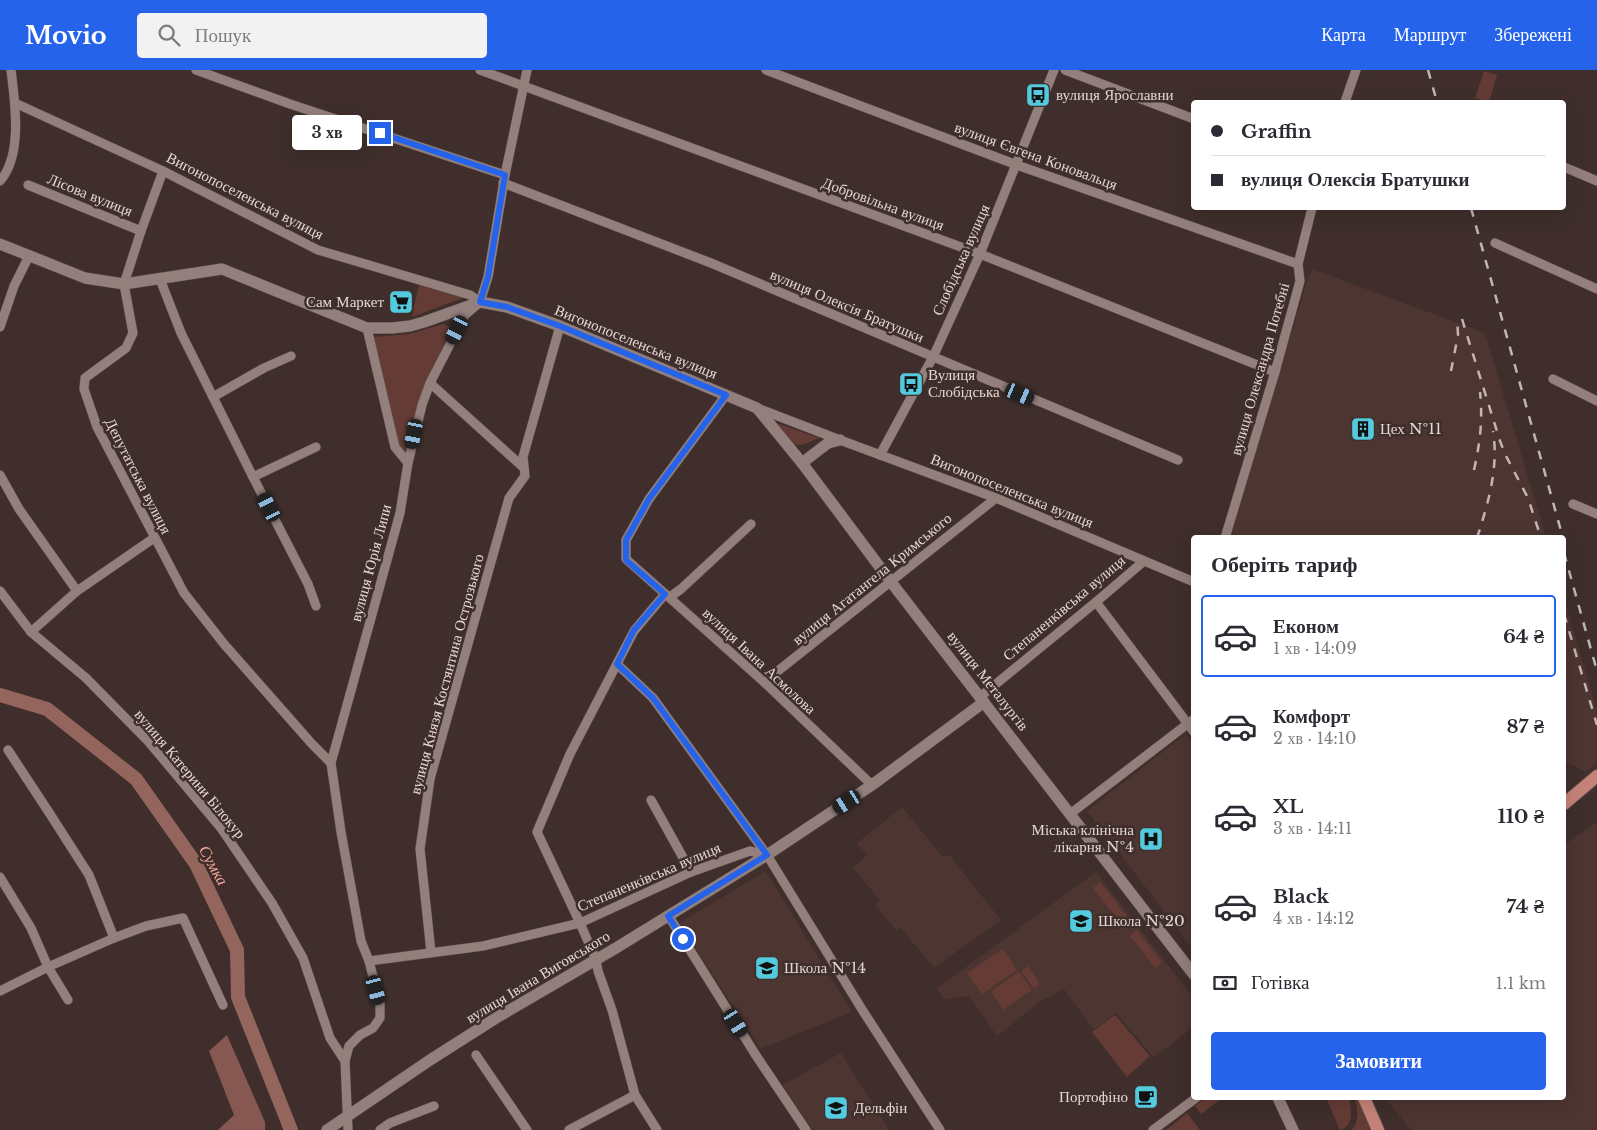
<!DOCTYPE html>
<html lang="uk">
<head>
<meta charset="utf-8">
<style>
  :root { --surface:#fff; --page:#f2f2f3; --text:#2b2b33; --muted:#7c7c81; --line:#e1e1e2; --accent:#2563eb }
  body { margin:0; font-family:"Libre Baskerville",serif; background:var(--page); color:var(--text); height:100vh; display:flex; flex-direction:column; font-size:19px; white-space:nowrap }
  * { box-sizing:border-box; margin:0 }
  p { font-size:16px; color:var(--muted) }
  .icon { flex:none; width:28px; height:28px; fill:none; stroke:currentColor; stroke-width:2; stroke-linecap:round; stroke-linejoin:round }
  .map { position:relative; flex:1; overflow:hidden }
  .panel { position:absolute; left:1191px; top:465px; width:375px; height:565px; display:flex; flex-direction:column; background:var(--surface); border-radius:5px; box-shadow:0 5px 20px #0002 }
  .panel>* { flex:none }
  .top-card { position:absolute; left:1191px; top:30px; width:375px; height:110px; border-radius:5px; box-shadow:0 5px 20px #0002; display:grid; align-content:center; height:110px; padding:0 20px; background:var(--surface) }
  .end { position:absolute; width:22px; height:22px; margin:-11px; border:6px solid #2563eb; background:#fff; box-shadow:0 0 0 2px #fff }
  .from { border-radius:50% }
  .bubble { position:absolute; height:35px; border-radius:5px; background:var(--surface); box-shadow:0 5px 20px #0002; font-size:16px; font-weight:700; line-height:35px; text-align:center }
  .car { position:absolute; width:15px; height:30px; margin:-15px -8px; border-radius:6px; box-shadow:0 0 4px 1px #0007; background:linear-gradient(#222 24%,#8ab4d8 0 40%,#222 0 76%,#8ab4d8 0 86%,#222 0) }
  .top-card b { display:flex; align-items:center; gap:18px; height:48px; font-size:19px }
  .top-card b+b { border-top:1px solid var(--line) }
  .top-card i { width:12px; height:12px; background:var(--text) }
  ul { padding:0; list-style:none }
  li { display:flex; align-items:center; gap:15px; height:82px; margin:0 10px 8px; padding:0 10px; border:2px solid transparent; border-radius:5px }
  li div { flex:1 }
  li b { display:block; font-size:19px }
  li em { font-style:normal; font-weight:700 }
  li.current { border-color:var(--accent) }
  li>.icon { width:45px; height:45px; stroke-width:1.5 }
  h2 { padding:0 20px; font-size:22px; line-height:60px }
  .pay { display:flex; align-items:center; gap:12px; height:55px; padding:0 20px; font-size:19px }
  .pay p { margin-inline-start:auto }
  .cta { display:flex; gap:10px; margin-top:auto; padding:10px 20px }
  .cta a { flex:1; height:58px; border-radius:5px; background:var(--accent); color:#fff; font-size:20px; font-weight:700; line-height:58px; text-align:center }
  header { display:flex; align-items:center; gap:30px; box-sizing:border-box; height:70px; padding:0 25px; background:var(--accent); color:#fff }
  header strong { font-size:24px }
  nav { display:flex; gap:28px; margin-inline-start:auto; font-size:18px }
  .search { width:350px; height:45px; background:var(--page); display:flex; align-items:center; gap:12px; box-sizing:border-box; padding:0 18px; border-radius:5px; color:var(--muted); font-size:19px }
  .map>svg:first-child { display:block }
  .built { fill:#4d3531 }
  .green { fill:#643c35 }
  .forest { fill:#865851 }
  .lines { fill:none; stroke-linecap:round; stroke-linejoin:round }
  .river { stroke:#94655d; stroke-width:14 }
  .minor-casing { stroke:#5a4c49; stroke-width:10 }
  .secondary-casing { stroke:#5a4c49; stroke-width:12 }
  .primary-casing { stroke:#5a4c49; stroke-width:14 }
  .minor { stroke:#937f7b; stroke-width:9 }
  .secondary { stroke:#937f7b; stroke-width:11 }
  .primary { stroke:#c58377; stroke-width:12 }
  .rail { stroke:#c2b5b3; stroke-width:2.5; stroke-dasharray:9 9; stroke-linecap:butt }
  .route { stroke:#2563eb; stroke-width:6 }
  .labels { text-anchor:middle; stroke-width:5; stroke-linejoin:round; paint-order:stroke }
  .poi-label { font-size:15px; fill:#e3d7d5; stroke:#3f2e2b; text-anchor:start }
  .street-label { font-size:15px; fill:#e3d7d5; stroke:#3f2e2b }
  .water-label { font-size:16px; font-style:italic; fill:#f5aa9c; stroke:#3f2e2b }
</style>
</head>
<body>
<header>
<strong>Movio</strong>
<div class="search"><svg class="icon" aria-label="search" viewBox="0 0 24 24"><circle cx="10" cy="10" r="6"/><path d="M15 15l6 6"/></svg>Пошук</div>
<nav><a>Карта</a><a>Маршрут</a><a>Збережені</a></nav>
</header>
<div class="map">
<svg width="1597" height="1060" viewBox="0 0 1597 1060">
  <rect width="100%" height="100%" fill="#3f2e2b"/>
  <g class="built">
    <path d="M1312,199L1485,263L1546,467L1230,468L1306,214Z"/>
    <path d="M1564,528L1597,641V692L1586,702L1564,691Z"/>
    <path d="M1186,664L1194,673V880L1087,741Z"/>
    <path d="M902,737L942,786H950L1001,850L934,898L900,857L896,860L875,835L880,830L853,798L867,785L857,773Z"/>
    <path d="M1597,752V1060H1411L1385,1028H1564V775Z"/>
    <path d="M766,801L852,942L761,979L679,853Z"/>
    <path d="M1096,802L1194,929V956L1154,988L1116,943L1094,960L1064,919L1041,931L997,966L969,926L944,930L937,918Z"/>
    <path d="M841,983L889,1060H812L782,1015Z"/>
  </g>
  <g class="green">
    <path d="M1484,1L1497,5L1489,32L1475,28Z"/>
    <path d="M419,214L465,227L412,247Z"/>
    <path d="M443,254L449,256L450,261L421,324L405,381L399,375L373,267L409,264Z"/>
    <path d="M776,353L819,368C791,381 794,375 776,353Z"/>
    <path d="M1100,812L1133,854L1126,860L1093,818Z"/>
    <path d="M1137,860L1162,892L1155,898L1130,866Z"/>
    <path d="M1003,879L1017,900L982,924L967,903Z"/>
    <path d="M1028,896L1040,914L1034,919L1021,901Z"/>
    <path d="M1019,902L1032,920L1003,940L991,921Z"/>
    <path d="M1115,945L1150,986L1127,1007L1092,962Z"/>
    <path d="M1205,1028H1222L1201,1044L1195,1036Z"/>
    <path d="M1326,1028H1349C1351,1039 1355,1055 1340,1060Z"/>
    <path d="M1355,1028H1358L1371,1060H1352C1360,1050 1357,1039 1355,1028Z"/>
    <path d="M1187,1043L1200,1060H1166Z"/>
  </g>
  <path class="forest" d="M227,965L265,1052V1060H218L234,1045L209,981Z"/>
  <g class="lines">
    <path class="river" d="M0,625L47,639L136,709L196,794L237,880L238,927L291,1060"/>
    <defs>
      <g id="minor">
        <path d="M196,0L290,34L505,105"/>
        <path d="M480,0L980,184L1275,302"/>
        <path d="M766,0L1017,95L1298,194"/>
        <path d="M1065,0L1194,49"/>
        <path d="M1345,32L1356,0"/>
        <path d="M15,33L163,101L318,180L470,225L480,232"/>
        <path d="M1564,97L1597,111"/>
        <path d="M163,101L141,161L124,214L133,263L126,278L85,308L84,319L97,357L184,523L224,574L312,674L331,693"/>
        <path d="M0,111C23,85 15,32 11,0"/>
        <path d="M503,113L711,193L1178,390"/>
        <path d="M28,115L141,161"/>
        <path d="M1495,173L1597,219"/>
        <path d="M160,209L181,263L213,327"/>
        <path d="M0,257L14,216L29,186"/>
        <path d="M367,258L395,377L408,393"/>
        <path d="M1553,309L1597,331"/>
        <path d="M430,313L524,398"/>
        <path d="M726,325L649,429L626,470V489L764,612L872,715"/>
        <path d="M757,338L840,370L996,428L1194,512"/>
        <path d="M880,385L933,287L980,184L1054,0"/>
        <path d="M0,405L19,439L77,521"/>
        <path d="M253,407L213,327L264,298L291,286"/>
        <path d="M1573,434L1597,444"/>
        <path d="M1225,468L1275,302L1300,211L1298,194L1312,138"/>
        <path d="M0,521L31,562L86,608L148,671L221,758L272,833L303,888L330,968L345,991L348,1060"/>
        <path d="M670,527L681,519L751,454"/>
        <path d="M1096,532L1194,662"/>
        <path d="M316,536L308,514L253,407L316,377"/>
        <path d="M31,562L77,521L154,468"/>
        <path d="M617,594L653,628L767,785L863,941L940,1060"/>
        <path d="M764,612L996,428"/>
        <path d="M980,627L1096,532L1144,491"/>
        <path d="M8,680L50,744L89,805L114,868"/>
        <path d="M651,730L691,802"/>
        <path d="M1070,744L1194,649"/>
        <path d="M0,807L31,858L48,897L68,930"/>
        <path d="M668,845L757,987L806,1060"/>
        <path d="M431,882L420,779L430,709L509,428L525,406L523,387L560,256"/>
        <path d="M369,891L483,876L580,853L691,802L750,781L767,785"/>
        <path d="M0,921L48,897L114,868L146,856L183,848L223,935"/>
        <path d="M476,985L527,1060"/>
        <path d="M345,991L349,976L360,965L373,958L380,948V934L369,891L361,871L341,762L331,693L400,443L408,393L422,335L430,313L465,245L480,232L488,207L505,105L527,0"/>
        <path d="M380,1060L390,1053L434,1036"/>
        <path d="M569,1060L635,1025"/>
        <path d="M657,1060L635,1025L612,940L598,901L596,890L580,853L537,762L570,684L634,561L665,524"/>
        <path d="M1153,1060L1196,1028"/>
      </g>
      <g id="secondary">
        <path d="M0,174L85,208L124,214L222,199L367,258H392L410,256L424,252L480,232L507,237L560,256L757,338L802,393L891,512L1194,905"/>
        <path d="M802,393L828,373L840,370"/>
        <path d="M1278,1028L1293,1060"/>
        <path d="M327,1060L430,990L496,948L616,878L767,785L872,715L984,632"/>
      </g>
      <g id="primary">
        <path d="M1564,734L1597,706"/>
        <path d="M1364,1028L1378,1060"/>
      </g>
    </defs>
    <use href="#minor" class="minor-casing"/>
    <use href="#secondary" class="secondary-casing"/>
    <use href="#primary" class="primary-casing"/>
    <use href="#minor" class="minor"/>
    <use href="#secondary" class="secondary"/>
    <use href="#primary" class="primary"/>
    <g class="rail">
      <path d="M1428,0L1437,32"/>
      <path d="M1471,138L1563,468"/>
      <path d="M1462,249L1500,371L1506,386L1528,428L1541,468"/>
      <path d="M1451,301L1458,265L1457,248"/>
      <path d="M1474,400C1480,373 1483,350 1480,322"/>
      <path d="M1477,468C1488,434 1499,397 1493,361"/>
      <path d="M1564,483L1597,601"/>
      <path d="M1564,544L1597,655"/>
    </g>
  </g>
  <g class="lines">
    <path class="route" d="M380,63L505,105L488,207L480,232L507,237L560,256L726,325L649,429L626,470V490L665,524L634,560L617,594L653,628L767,785L668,846L683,869"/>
  </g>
  <defs>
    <symbol id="bus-square" viewBox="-11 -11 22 22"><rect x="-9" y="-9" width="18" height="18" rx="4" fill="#54cade" stroke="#3f2e2b"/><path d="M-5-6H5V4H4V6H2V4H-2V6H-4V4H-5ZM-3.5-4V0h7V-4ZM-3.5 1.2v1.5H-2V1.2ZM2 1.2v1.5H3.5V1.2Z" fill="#111"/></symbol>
    <symbol id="supermarket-square" viewBox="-11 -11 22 22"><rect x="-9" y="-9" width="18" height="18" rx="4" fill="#54cade" stroke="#3f2e2b"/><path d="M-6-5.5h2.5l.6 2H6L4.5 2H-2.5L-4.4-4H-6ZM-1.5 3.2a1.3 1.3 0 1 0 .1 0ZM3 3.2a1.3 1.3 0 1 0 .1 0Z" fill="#111"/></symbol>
    <symbol id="building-square" viewBox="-11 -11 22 22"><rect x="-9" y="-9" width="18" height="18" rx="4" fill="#54cade" stroke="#3f2e2b"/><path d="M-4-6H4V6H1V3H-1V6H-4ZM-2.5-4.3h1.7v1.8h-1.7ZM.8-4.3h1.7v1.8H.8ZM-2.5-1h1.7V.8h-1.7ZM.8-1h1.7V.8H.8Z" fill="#111"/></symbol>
    <symbol id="hospital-square" viewBox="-11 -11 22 22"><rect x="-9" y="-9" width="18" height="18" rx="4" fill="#54cade" stroke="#3f2e2b"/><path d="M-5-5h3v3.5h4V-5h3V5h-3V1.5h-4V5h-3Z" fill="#111"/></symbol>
    <symbol id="school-square" viewBox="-11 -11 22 22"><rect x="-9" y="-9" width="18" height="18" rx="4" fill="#54cade" stroke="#3f2e2b"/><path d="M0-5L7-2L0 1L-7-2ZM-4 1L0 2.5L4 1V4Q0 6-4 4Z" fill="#111"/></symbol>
    <symbol id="cafe-square" viewBox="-11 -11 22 22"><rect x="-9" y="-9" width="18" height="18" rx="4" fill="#54cade" stroke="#3f2e2b"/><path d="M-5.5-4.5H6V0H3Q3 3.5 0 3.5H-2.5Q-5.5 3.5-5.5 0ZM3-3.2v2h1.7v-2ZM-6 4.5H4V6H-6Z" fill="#111"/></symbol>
  </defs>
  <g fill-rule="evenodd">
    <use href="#bus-square" x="1024" y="11" width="28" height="28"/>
    <use href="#supermarket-square" x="387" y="218" width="28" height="28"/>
    <use href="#bus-square" x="897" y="300" width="28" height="28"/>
    <use href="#building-square" x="1349" y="345" width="28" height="28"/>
    <use href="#hospital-square" x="1137" y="755" width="28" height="28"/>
    <use href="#school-square" x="1067" y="837" width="28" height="28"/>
    <use href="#school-square" x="753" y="884" width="28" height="28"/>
    <use href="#cafe-square" x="1132" y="1013" width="28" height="28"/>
    <use href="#school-square" x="822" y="1024" width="28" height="28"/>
  </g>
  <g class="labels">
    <g class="poi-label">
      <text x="1056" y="30">вулиця Ярославни</text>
      <text x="384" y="237" text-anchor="end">Сам Маркет</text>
      <text x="928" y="310">Вулиця<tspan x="928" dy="17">Слобідська</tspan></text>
      <text x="1380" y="364">Цех №11</text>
      <text x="1134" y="765" text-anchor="end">Міська клінічна<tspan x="1134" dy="17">лікарня №4</tspan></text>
      <text x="1098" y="856">Школа №20</text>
      <text x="784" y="903">Школа №14</text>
      <text x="1128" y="1032" text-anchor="end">Портофіно</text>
      <text x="854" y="1043">Дельфін</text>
    </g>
    <g class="street-label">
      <text transform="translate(1036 86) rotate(20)" y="5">вулиця Євгена Коновальця</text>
      <text transform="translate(90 125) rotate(22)" y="5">Лісова вулиця</text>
      <text transform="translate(245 126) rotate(27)" y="5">Вигонопоселенська вулиця</text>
      <text transform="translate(883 134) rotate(20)" y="5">Добровільна вулиця</text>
      <text transform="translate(961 190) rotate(-66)" y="5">Слобідська вулиця</text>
      <text transform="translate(847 236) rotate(23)" y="5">вулиця Олексія Братушки</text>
      <text transform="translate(636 272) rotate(22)" y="5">Вигонопоселенська вулиця</text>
      <text transform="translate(1260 299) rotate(-74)" y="5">вулиця Олександра Потебні</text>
      <text transform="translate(138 406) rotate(63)" y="5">Депутатська вулиця</text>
      <text transform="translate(1012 421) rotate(22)" y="5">Вигонопоселенська вулиця</text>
      <text transform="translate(371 493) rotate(-75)" y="5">вулиця Юрія Липи</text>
      <text transform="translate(872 509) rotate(-39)" y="5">вулиця Агатангела Кримського</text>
      <text transform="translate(1064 538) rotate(-40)" y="5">Степаненківська вулиця</text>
      <text transform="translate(759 591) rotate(43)" y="5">вулиця Івана Асмолова</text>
      <text transform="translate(447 604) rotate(-75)" y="5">вулиця Князя Костянтина Острозького</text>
      <text transform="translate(988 611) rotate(52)" y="5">вулиця Металургів</text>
      <text transform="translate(190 704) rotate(50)" y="5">вулиця Катерини Білокур</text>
      <text transform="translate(649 807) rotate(-23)" y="5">Степаненківська вулиця</text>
      <text transform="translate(538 907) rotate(-31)" y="5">вулиця Івана Виговського</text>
    </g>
    <g class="water-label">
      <text transform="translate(214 795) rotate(61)" y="6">Сумка</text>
    </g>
  </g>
</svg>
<i class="end from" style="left:683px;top:869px"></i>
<i class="end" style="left:380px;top:63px"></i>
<div class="bubble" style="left:292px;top:45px;width:70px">3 хв</div>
<i class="car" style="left:457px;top:260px;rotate:207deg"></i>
<i class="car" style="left:1020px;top:324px;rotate:113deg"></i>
<i class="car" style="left:414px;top:364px;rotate:191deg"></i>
<i class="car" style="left:269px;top:437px;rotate:333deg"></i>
<i class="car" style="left:847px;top:732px;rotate:237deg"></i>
<i class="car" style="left:376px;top:920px;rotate:165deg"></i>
<i class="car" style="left:736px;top:953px;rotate:148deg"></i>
<div class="top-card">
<b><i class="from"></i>Graffin</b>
<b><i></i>вулиця Олексія Братушки</b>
</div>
<section class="panel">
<h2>Оберіть тариф</h2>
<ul>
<li class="current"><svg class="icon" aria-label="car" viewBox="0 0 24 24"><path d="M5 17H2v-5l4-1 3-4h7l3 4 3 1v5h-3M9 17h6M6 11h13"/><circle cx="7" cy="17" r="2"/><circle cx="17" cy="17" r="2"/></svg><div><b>Економ</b><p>1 хв · 14:09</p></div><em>64 ₴</em></li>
<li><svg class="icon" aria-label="car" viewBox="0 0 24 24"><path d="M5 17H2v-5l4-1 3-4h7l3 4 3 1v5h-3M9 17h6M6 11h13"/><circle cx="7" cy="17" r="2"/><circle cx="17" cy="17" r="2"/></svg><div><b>Комфорт</b><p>2 хв · 14:10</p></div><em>87 ₴</em></li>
<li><svg class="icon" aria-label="car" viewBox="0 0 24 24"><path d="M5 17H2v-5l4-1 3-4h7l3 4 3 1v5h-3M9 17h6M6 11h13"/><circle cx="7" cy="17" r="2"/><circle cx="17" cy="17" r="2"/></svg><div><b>XL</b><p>3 хв · 14:11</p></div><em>110 ₴</em></li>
<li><svg class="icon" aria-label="car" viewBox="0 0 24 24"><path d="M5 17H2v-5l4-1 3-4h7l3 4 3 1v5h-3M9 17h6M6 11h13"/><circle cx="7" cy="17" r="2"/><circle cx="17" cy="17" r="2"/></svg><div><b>Black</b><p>4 хв · 14:12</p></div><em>74 ₴</em></li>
</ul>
<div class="pay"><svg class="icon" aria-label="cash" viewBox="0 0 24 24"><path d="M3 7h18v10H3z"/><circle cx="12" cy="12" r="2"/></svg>Готівка<p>1.1 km</p></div>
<div class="cta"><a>Замовити</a></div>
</section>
</div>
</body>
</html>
